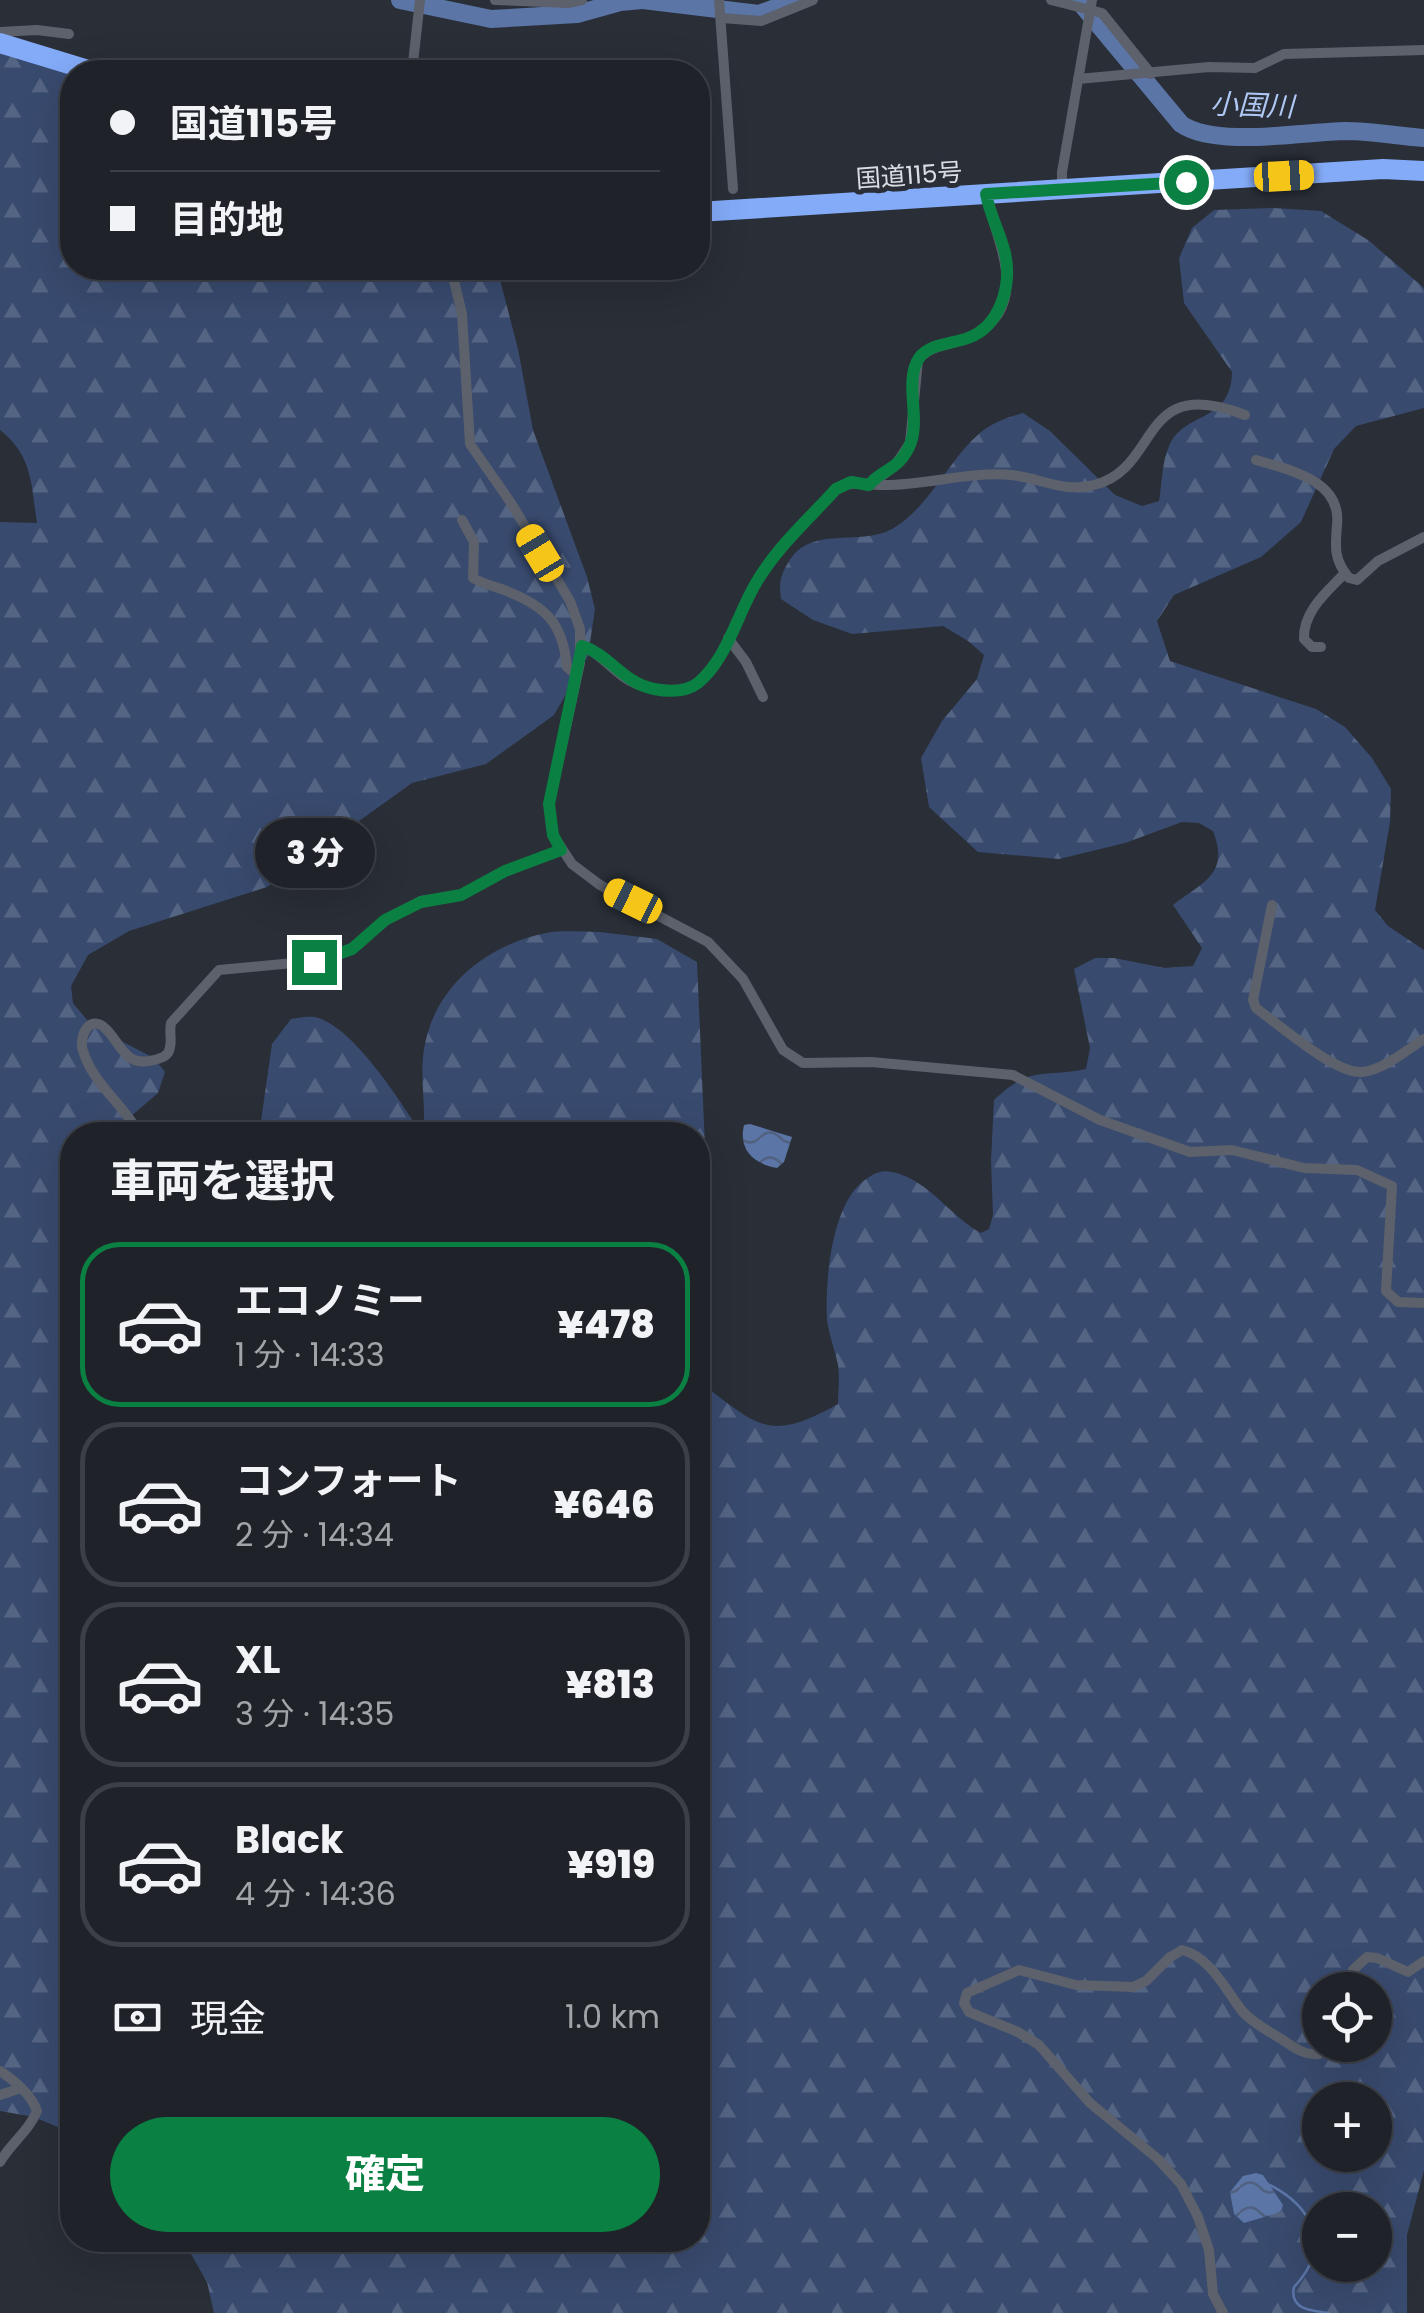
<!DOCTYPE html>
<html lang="ja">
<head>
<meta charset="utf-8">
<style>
  :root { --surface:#1f2229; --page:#272a31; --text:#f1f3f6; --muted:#a1a4a8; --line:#3c3f46; --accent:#0b8043 }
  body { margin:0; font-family:Poppins,"Noto Sans JP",sans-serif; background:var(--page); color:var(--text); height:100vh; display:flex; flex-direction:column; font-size:38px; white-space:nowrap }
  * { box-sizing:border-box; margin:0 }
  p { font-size:32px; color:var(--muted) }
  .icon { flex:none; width:55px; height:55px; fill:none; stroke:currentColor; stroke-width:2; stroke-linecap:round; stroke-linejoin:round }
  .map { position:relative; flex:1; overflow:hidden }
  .drawer { position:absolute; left:60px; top:1122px; width:650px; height:1130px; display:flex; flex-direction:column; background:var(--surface); border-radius:40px; box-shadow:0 10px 40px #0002,0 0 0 2px var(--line) }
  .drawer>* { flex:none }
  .banner { position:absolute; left:60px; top:60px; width:650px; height:220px; border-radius:40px; box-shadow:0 10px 40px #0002,0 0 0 2px var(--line); display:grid; align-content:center; height:220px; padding:0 50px; background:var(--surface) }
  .fabs { position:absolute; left:1302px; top:1972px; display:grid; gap:20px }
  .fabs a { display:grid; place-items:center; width:90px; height:90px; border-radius:50%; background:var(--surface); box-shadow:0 10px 40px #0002,0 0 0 2px var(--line); font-size:50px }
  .end { position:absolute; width:45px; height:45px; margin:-22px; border:12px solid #0b8043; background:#fff; box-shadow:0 0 0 5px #fff }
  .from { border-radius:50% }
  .bubble { position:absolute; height:70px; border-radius:35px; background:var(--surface); box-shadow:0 10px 40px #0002,0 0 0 2px var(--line); font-size:32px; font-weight:800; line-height:70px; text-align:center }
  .car { position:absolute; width:30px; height:60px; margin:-30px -15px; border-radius:12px; box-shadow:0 0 8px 2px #0007; background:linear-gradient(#f5c518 24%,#345 0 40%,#f5c518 0 76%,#345 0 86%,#f5c518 0) }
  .banner b { display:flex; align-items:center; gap:35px; height:95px; font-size:38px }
  .banner b+b { border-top:2px solid var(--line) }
  .banner i { width:25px; height:25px; background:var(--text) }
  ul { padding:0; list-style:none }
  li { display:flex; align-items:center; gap:30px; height:165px; margin:0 20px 15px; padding:0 30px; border:5px solid var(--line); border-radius:40px }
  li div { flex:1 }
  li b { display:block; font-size:38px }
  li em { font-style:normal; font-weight:800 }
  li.current { border-color:var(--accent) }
  li>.icon { width:90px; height:90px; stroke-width:1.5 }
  h2 { padding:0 50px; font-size:45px; line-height:120px }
  .pay { display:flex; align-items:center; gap:25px; height:110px; padding:0 50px; font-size:38px }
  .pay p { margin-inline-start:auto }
  .action { display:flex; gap:20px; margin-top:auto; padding:20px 50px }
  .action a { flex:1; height:115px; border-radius:60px; background:var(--accent); color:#fff; font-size:40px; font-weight:800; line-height:115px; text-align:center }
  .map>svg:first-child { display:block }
  .forest { fill:url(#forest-firs); fill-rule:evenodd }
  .water { fill:url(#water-waves) }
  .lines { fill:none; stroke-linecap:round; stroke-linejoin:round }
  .stream { stroke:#5b75a7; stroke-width:2.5 }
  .river { stroke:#5b75a7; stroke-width:18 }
  .street { stroke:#5c616b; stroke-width:10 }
  .highway { stroke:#84abf8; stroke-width:20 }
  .route { stroke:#0b8043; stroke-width:12 }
  .labels { text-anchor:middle; stroke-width:10; stroke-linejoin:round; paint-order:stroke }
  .street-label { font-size:25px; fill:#dadde3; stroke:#292e37 }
  .water-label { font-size:28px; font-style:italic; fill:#b0c8f5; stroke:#292e37 }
</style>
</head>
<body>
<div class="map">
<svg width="1424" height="2313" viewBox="0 0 1424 2313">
  <defs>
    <pattern id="forest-firs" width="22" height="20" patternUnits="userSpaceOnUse" patternTransform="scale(2.5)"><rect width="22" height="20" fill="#384a6e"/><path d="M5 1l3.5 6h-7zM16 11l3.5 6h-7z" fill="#546483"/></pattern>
    <pattern id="water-waves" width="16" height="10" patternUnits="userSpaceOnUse" patternTransform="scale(2.5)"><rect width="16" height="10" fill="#5b75a7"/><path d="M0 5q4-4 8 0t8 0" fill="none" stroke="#51617f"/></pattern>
  </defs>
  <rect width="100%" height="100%" fill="#292e37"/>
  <g class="forest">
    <path d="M0,49L72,72V268H497L518,349L533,430L587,577L595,609L588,656L554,715L486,764L412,783L267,887L129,931L88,955L71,986L73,1003L92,1026L154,1058L165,1072L158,1093L109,1135H72V2133L34,2117L0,2111V522L37,523C31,484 33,456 0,430Z"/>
    <path d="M1274,208L1321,211L1368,240L1424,288V408L1356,426L1334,449L1301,522L1261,557L1174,595L1157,621L1170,661L1316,709L1345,727L1372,758L1391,789L1390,822L1375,910L1388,926L1424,950V2170L1407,2235V2313H214L207,2282L183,2240H698V1381C758,1425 767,1444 838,1404C838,1391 840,1378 838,1365C835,1350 829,1335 827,1320C825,1282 831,1214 858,1186C868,1177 878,1169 892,1172C930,1180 950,1217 981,1233L989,1229L993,1215L991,1161L994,1100C1031,1065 1042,1078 1086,1069L1090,1048L1074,969L1095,958H1114L1165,968L1193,966L1202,948L1173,905C1203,882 1230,874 1213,831L1199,823L1182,822L1125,843L1059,859L978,852L929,807L921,758L942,721L977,679L984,655L968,641L943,626L852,634L813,620L781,599C779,583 780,576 788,563C810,524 859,547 892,529C930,507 948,460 981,432C993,422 1008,417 1023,413L1050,431L1115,495L1142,506L1159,501C1162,484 1162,461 1169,446C1185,410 1231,424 1232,372L1184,303L1179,258L1192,228L1214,210ZM1320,1990H1375V2045H1320ZM1320,2100H1375V2155H1320ZM1320,2210H1375V2265H1320Z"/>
    <path d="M600,932L657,939L697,962L708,1216L698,1236V1135H259L272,1044L291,1019C298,1018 308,1016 315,1017C352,1026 395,1094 416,1125L424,1126C425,1101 420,1075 424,1049C434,987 486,945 546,933C563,930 582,932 600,932Z"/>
  </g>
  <g class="water">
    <path d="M750,1124L792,1137L784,1162L777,1168C754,1164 738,1150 744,1125Z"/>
    <path d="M1256,2173L1263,2175L1283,2205L1281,2212L1244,2223L1234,2214L1230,2192L1243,2176Z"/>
  </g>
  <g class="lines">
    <path class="stream" d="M1268,2184C1312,2206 1333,2246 1294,2287C1289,2309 1311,2311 1329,2313"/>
    <g class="river">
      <path d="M400,0L491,19L577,14L620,2L642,0"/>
      <path d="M643,0L759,14L797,0"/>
      <path d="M1078,0L1181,124C1215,148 1302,132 1345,131C1371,131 1398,136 1424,138"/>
    </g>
    <g class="street">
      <path d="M495,0L568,3L582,0"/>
      <path d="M719,0L733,189"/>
      <path d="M1051,0L1102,13L1151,74"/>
      <path d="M722,18L761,21L813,0"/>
      <path d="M0,32L37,30L69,34"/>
      <path d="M412,72L420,0"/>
      <path d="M1078,79L1209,67L1255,68L1284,54L1424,50"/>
      <path d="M1062,188V172L1092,0"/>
      <path d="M451,268L462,314L470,444L511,503L570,601L580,629V663L549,804L553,835L572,864L600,885L708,942L743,979L783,1050L803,1063L871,1062L1013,1075L1100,1120L1190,1152L1232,1150L1304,1168L1357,1170L1392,1186L1386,1291L1398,1302L1424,1303"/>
      <path d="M1256,460C1289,470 1342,480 1337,525C1335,548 1334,560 1349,578L1357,580L1378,561L1424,537"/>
      <path d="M869,485L894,467L910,443L918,360C933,342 955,346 974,335C1033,304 996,240 986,195"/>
      <path d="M462,520L474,542L473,578C483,584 493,586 504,590C546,606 563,623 567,667L577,675"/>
      <path d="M728,638L746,662L763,697"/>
      <path d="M582,646C601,653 612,671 630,681C647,691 669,691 688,689C727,668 735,613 759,578C780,546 810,518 836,489C852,480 863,485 881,485C924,486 968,471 1011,475C1041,478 1063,493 1094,485C1162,468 1137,373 1245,415"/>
      <path d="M1321,647H1312L1304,639C1303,611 1327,592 1345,573"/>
      <path d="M1272,905L1253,1000L1256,1008C1278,1024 1335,1074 1362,1072C1383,1070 1407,1050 1424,1039"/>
      <path d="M140,1135C124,1105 93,1084 83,1051C78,1036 90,1013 106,1029C122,1045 125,1068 154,1060C162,1058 169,1056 170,1047C172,1039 169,1032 171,1023L219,970L314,961L339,955L359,944L385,920L421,901L461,895L505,871L561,850"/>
      <path d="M1344,1990L1353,1970L1367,1957L1377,1958L1408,1972L1424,1961"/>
      <path d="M0,2071C15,2081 31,2094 37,2111C29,2131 11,2143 0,2162"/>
      <path d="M0,2095L21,2088"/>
      <path d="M1223,2313L1213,2294L1209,2250L1198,2217L1181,2184L1158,2159L1090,2103L1039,2045L1018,2032L969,2012L964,2003L967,1993L1019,1970L1076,1985L1133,1987L1146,1981L1169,1958L1182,1950C1211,1957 1226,1991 1243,2012C1254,2024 1270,2032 1283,2040C1295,2048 1305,2056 1319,2054L1327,2045"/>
    </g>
    <g class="highway">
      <path d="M0,43L95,72"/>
      <path d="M698,212L1383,169L1424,171"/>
    </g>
  </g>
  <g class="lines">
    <path class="route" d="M314,962L352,949L385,920L421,902L461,895L505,871L561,850L553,835L549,804L582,646C610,655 623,683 654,689C669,692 686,692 698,683C727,659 737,615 756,583C776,548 809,519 836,489L851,482L869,485C883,468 900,471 911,442C920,416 904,381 919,358C930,343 952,344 968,338C1001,326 1012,284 1005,253C1000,233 990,215 986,194L1186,182"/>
  </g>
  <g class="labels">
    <g class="street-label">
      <text transform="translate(909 175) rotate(-4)" y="9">国道115号</text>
    </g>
    <g class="water-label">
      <text transform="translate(1252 105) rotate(2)" y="10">小国川</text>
    </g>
  </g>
</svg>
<div class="fabs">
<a><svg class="icon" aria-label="locate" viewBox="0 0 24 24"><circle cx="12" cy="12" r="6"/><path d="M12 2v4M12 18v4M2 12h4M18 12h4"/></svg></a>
<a>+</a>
<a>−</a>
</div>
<i class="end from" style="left:1186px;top:182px"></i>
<i class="end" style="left:314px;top:962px"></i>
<div class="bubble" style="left:255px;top:818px;width:120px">3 分</div>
<i class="car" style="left:1284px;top:176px;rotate:87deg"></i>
<i class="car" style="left:540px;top:553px;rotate:329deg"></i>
<i class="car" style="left:633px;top:901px;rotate:296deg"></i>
<div class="banner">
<b><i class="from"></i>国道115号</b>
<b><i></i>目的地</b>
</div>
<section class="drawer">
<h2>車両を選択</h2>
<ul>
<li class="current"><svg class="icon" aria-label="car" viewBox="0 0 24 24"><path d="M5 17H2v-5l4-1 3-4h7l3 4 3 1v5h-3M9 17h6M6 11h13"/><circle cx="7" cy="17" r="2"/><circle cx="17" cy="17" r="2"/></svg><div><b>エコノミー</b><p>1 分 · 14:33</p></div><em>¥478</em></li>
<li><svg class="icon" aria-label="car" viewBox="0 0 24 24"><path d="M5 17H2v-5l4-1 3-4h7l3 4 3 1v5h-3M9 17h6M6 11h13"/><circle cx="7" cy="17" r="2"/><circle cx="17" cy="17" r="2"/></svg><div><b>コンフォート</b><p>2 分 · 14:34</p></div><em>¥646</em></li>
<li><svg class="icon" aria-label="car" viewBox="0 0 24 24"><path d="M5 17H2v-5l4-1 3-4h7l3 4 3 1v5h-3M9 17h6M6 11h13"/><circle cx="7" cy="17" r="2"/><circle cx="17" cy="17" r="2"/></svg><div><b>XL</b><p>3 分 · 14:35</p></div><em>¥813</em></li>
<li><svg class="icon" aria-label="car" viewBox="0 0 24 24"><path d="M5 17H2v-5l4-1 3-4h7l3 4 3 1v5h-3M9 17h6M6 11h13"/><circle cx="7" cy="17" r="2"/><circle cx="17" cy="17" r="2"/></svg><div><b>Black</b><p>4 分 · 14:36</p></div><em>¥919</em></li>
</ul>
<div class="pay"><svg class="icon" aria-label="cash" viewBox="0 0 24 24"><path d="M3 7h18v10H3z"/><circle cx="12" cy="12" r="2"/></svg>現金<p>1.0 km</p></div>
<div class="action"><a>確定</a></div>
</section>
</div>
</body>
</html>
